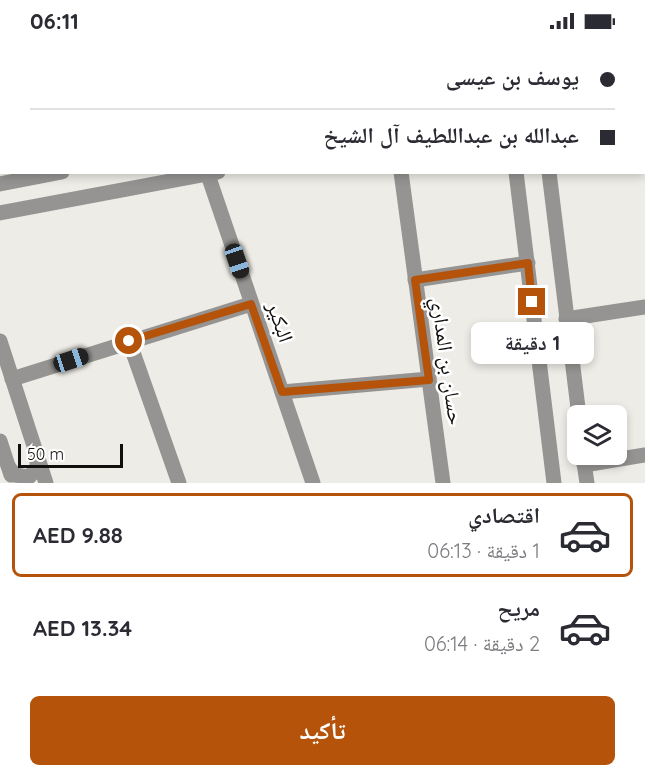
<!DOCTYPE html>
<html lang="ar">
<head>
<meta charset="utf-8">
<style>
  :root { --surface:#fff; --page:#f7f7f7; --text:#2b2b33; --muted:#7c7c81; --line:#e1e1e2; --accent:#b45309 }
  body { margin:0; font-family:Quicksand,"Noto Naskh Arabic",sans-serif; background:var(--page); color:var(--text); direction:rtl; height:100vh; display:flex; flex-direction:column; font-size:22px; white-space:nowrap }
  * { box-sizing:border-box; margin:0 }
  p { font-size:20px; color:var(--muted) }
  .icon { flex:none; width:33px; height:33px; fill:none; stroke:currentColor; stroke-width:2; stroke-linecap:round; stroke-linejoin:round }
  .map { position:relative; height:441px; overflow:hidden; direction:ltr }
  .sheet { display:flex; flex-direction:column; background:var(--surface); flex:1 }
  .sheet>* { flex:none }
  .banner { position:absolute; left:0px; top:0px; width:645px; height:132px; box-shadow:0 3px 9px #0003; direction:rtl; display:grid; align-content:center; height:132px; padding:0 30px; background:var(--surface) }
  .tools { position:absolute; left:567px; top:363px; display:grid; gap:12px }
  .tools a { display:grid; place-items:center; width:60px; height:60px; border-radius:9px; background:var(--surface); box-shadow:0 3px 9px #0003; font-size:30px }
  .scale { position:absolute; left:18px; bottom:15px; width:105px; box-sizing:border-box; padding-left:6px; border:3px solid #100f0d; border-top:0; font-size:16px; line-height:21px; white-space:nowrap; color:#100f0d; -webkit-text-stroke:4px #fff; paint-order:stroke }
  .end { position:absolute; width:27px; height:27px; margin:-14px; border:8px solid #b45309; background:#fff; box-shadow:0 0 0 3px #fff }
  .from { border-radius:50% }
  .bubble { position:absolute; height:42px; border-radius:9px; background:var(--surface); box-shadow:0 3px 9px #0003; font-size:20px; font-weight:800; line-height:42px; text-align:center; direction:rtl }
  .car { position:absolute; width:18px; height:36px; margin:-18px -9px; border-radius:8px; box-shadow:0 0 4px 2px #0007; background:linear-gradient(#222 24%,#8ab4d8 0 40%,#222 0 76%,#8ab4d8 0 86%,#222 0) }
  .banner b { display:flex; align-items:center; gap:21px; height:57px; font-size:22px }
  .banner b+b { border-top:2px solid var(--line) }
  .banner i { width:15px; height:15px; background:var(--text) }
  ul { padding:10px 0 0; list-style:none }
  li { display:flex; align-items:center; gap:18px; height:84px; margin:0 12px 9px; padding:0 18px; border:3px solid transparent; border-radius:9px }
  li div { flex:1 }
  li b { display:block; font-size:22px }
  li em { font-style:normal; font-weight:800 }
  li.active { border-color:var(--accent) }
  li>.icon { width:54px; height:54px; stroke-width:1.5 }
  .button { display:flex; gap:12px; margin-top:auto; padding:12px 30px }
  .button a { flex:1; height:69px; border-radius:9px; background:var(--accent); color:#fff; font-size:24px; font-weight:800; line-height:69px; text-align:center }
  .status { display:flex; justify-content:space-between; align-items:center; height:42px; padding:0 30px; background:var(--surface); direction:ltr }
  .status svg { height:16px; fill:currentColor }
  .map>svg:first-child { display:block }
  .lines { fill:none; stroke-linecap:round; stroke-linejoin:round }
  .minor { stroke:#959492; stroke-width:15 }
  .route { stroke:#b45309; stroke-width:8 }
  .labels { text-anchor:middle; stroke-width:5; stroke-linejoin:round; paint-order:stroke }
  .street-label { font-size:21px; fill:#100f0d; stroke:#fff }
</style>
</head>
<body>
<div class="status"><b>06:11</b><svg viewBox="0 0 49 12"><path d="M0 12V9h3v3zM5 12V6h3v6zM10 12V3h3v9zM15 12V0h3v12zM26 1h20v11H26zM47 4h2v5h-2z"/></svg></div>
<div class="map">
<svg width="645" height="441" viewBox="0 0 645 441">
  <rect width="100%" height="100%" fill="#eeece6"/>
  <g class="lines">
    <g class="minor">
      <path d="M131,0L132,2"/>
      <path d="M220,0L221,2"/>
      <path d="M486,0L487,2"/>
      <path d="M518,0V2"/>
      <path d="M567,0V2"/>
      <path d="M595,2L605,0"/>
      <path d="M644,20H645"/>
      <path d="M0,52L2,51"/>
      <path d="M644,53L645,52"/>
      <path d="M0,97H2"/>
      <path d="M401,130L443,441"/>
      <path d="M516,130L554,441"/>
      <path d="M549,130L579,374"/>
      <path d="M208,133L313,441"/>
      <path d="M0,142L62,130"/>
      <path d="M0,171L218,130"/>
      <path d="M415,238L528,221"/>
      <path d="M566,277L645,265"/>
      <path d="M0,299L46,441"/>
      <path d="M129,299L179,441"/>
      <path d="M12,337L251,262"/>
      <path d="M282,350L429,337"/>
      <path d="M0,399L11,433"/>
      <path d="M583,414L587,441"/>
      <path d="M584,423L645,413"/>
      <path d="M8,424L15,433L29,435L37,426V414"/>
    </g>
  </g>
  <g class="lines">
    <path class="route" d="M129,299L251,262L282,350L429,338L415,238L528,221L532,260"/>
  </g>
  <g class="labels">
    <g class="street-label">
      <text transform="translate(280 280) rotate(71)" y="7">البكير</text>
      <text transform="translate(447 319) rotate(82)" y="7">حسان بن المداري</text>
    </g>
  </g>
</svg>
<div class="tools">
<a><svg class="icon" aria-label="layers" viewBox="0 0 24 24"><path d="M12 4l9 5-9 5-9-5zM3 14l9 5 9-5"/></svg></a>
</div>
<div class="scale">50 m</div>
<i class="end from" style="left:129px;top:299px"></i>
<i class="end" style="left:532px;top:260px"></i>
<div class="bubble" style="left:471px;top:280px;width:123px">1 دقيقة</div>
<i class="car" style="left:237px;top:219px;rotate:161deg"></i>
<i class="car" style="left:71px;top:318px;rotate:72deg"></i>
<div class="banner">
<b><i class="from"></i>يوسف بن عيسى</b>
<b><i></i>عبدالله بن عبداللطيف آل الشيخ</b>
</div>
</div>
<section class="sheet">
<ul>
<li class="active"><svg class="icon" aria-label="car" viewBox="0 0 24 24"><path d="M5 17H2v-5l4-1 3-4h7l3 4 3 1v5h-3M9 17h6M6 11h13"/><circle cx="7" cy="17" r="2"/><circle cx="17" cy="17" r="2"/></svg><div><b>اقتصادي</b><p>1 دقيقة · 06:13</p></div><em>AED 9.88</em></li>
<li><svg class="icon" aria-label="car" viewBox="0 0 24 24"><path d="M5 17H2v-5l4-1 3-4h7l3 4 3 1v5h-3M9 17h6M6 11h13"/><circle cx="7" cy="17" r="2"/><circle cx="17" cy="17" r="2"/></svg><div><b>مريح</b><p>2 دقيقة · 06:14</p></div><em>AED 13.34</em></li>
</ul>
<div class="button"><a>تأكيد</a></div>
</section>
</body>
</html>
